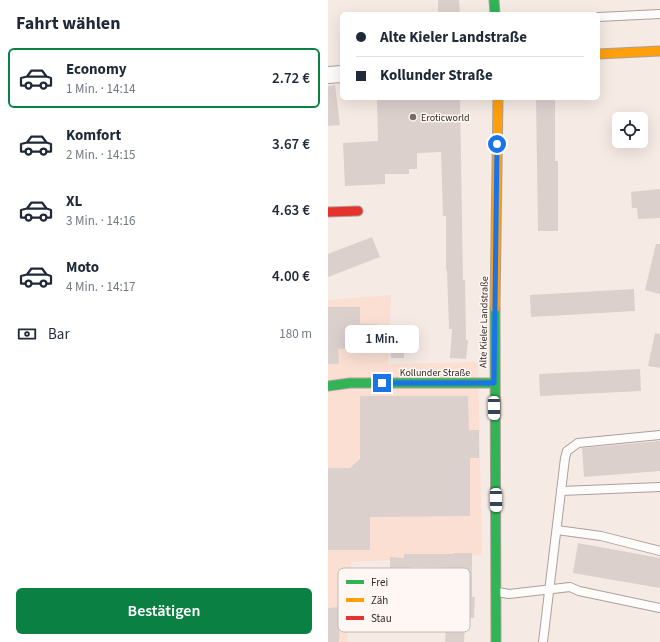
<!DOCTYPE html>
<html lang="de">
<head>
<meta charset="utf-8">
<style>
  :root { --surface:#fff; --page:#f6f6f7; --text:#1f2937; --muted:#747a83; --line:#e0e1e3; --accent:#0b8043 }
  body { margin:0; font-family:"Source Sans 3",sans-serif; background:var(--page); color:var(--text); height:100vh; display:flex; flex-direction:column; font-size:15px; white-space:nowrap }
  * { box-sizing:border-box; margin:0 }
  p { font-size:13px; color:var(--muted) }
  .icon { flex:none; width:22px; height:22px; fill:none; stroke:currentColor; stroke-width:2; stroke-linecap:round; stroke-linejoin:round }
  .map { position:relative; flex:1; overflow:hidden }
  .drawer { display:flex; flex-direction:column; background:var(--surface); width:328px }
  .drawer>* { flex:none }
  .top-card { position:absolute; left:12px; top:12px; width:260px; height:88px; border-radius:6px; box-shadow:0 4px 16px #0002; display:grid; align-content:center; height:88px; padding:0 16px; background:var(--surface) }
  .buttons { position:absolute; left:284px; top:112px; display:grid; gap:8px }
  .buttons a { display:grid; place-items:center; width:36px; height:36px; border-radius:6px; background:var(--surface); box-shadow:0 4px 16px #0002; font-size:20px }
  .end { position:absolute; width:18px; height:18px; margin:-9px; border:5px solid #1a73e8; background:#fff; box-shadow:0 0 0 2px #fff }
  .from { border-radius:50% }
  .bubble { position:absolute; height:28px; border-radius:6px; background:var(--surface); box-shadow:0 4px 16px #0002; font-size:13px; font-weight:600; line-height:28px; text-align:center }
  .car { position:absolute; width:12px; height:24px; margin:-12px -6px; border-radius:5px; box-shadow:0 0 3px 1px #0007; background:linear-gradient(#fff 24%,#345 0 40%,#fff 0 76%,#345 0 86%,#fff 0) }
  .top-card b { display:flex; align-items:center; gap:14px; height:38px; font-size:15px }
  .top-card b+b { border-top:1px solid var(--line) }
  .top-card i { width:10px; height:10px; background:var(--text) }
  ul { padding:0; list-style:none }
  li { display:flex; align-items:center; gap:12px; height:60px; margin:0 8px 6px; padding:0 8px; border:2px solid transparent; border-radius:6px }
  li div { flex:1 }
  li b { display:block; font-size:15px }
  li em { font-style:normal; font-weight:600 }
  li.selected { border-color:var(--accent) }
  li>.icon { width:36px; height:36px; stroke-width:1.5 }
  h2 { padding:0 16px; font-size:18px; line-height:48px }
  .pay { display:flex; align-items:center; gap:10px; height:44px; padding:0 16px; font-size:15px }
  .pay p { margin-inline-start:auto }
  .button { display:flex; gap:8px; margin-top:auto; padding:8px 16px }
  .button a { flex:1; height:46px; border-radius:6px; background:var(--accent); color:#fff; font-size:16px; font-weight:600; line-height:46px; text-align:center }
  main { display:flex; flex:1; min-height:0 }
  .map>svg:first-child { display:block }
  .built { fill:#fadfd2 }
  .building { fill:#dcd0cd }
  .lines { fill:none; stroke-linecap:round; stroke-linejoin:round }
  .lane-casing { stroke:#aba09b; stroke-width:10 }
  .street-casing { stroke:#aba09b; stroke-width:18 }
  .fast-casing { stroke:#aba09b; stroke-width:11 }
  .slow-casing { stroke:#aba09b; stroke-width:11 }
  .jam-casing { stroke:#aba09b; stroke-width:11 }
  .lane { stroke:#fefcfb; stroke-width:8 }
  .street { stroke:#fefcfb; stroke-width:16 }
  .fast { stroke:#30b455; stroke-width:9 }
  .slow { stroke:#ff9f0a; stroke-width:9 }
  .jam { stroke:#e5322d; stroke-width:9 }
  .route { stroke:#1a73e8; stroke-width:5 }
  .poi-dot { fill:#796d67; stroke:#fef7f4; stroke-width:1.5 }
  .labels { text-anchor:middle; stroke-width:3; stroke-linejoin:round; paint-order:stroke }
  .poi-label { font-size:10px; fill:#362a24; stroke:#fef7f4; text-anchor:start }
  .street-label { font-size:10px; fill:#362a24; stroke:#fef7f4 }
  .key { fill:#fef7f4; stroke:#c2bab6; stroke-width:1 }
  .key-label { font-size:11px; fill:#362a24 }
</style>
</head>
<body>
<main>
<section class="drawer">
<h2>Fahrt wählen</h2>
<ul>
<li class="selected"><svg class="icon" aria-label="car" viewBox="0 0 24 24"><path d="M5 17H2v-5l4-1 3-4h7l3 4 3 1v5h-3M9 17h6M6 11h13"/><circle cx="7" cy="17" r="2"/><circle cx="17" cy="17" r="2"/></svg><div><b>Economy</b><p>1 Min. · 14:14</p></div><em>2.72 €</em></li>
<li><svg class="icon" aria-label="car" viewBox="0 0 24 24"><path d="M5 17H2v-5l4-1 3-4h7l3 4 3 1v5h-3M9 17h6M6 11h13"/><circle cx="7" cy="17" r="2"/><circle cx="17" cy="17" r="2"/></svg><div><b>Komfort</b><p>2 Min. · 14:15</p></div><em>3.67 €</em></li>
<li><svg class="icon" aria-label="car" viewBox="0 0 24 24"><path d="M5 17H2v-5l4-1 3-4h7l3 4 3 1v5h-3M9 17h6M6 11h13"/><circle cx="7" cy="17" r="2"/><circle cx="17" cy="17" r="2"/></svg><div><b>XL</b><p>3 Min. · 14:16</p></div><em>4.63 €</em></li>
<li><svg class="icon" aria-label="car" viewBox="0 0 24 24"><path d="M5 17H2v-5l4-1 3-4h7l3 4 3 1v5h-3M9 17h6M6 11h13"/><circle cx="7" cy="17" r="2"/><circle cx="17" cy="17" r="2"/></svg><div><b>Moto</b><p>4 Min. · 14:17</p></div><em>4.00 €</em></li>
</ul>
<div class="pay"><svg class="icon" aria-label="cash" viewBox="0 0 24 24"><path d="M3 7h18v10H3z"/><circle cx="12" cy="12" r="2"/></svg>Bar<p>180 m</p></div>
<div class="button"><a>Bestätigen</a></div>
</section>
<div class="map">
<svg width="332" height="642" viewBox="0 0 332 642">
  <rect width="100%" height="100%" fill="#f5eae4"/>
  <path class="built" d="M63,295L60,364L150,362L154,555L23,562L19,642H0V300Z"/>
  <g class="building">
    <path d="M110,0H131L132,14H110Z"/>
    <path d="M7,85L12,125L0,126V86Z"/>
    <path d="M49,98H132L135,280H137L138,340H140L138,359L122,358L124,329H121L119,270H118V216H115L113,152L89,153V169H81V174H57V184L17,186L15,143L50,141Z"/>
    <path d="M208,98H227V161H230V231H210Z"/>
    <path d="M332,189V218L310,219L309,208H304L303,192Z"/>
    <path d="M44,237L52,257L0,277V254Z"/>
    <path d="M328,244H332V294L317,290Z"/>
    <path d="M306,289L307,311L203,317L202,295Z"/>
    <path d="M0,307H32V324H49L50,333H76V358H63V353H29L28,349H10L11,364H0Z"/>
    <path d="M327,333L332,334V368L320,366Z"/>
    <path d="M312,369L313,391L212,396L211,374Z"/>
    <path d="M32,396H140L141,430H151V458H142V516L42,517V550H0V468H22L32,459Z"/>
    <path d="M332,441V471L256,477L254,448Z"/>
    <path d="M250,543L332,558V588L245,573Z"/>
    <path d="M126,553H144V597H147L146,618H142V623H137L136,642H117L119,608L98,607V611H86V590L122,591V568L83,567L82,597H60V588H54V573H62V557L76,558V554H126Z"/>
    <path d="M12,607L11,642H0V608Z"/>
  </g>
  <g class="lines">
    <defs>
      <g id="lane">
        <path d="M270,17L332,14"/>
        <path d="M233,491L332,487"/>
        <path d="M229,530L273,536L332,551"/>
        <path d="M170,592L181,594L242,587L251,591L332,608"/>
        <path d="M215,642L237,458L239,451L250,443L332,435"/>
      </g>
      <path id="street" d="M0,75L14,74"/>
      <g id="fast">
        <path d="M166,0L167,14"/>
        <path d="M167,308L168,642"/>
        <path d="M0,386L22,383H166"/>
      </g>
      <g id="slow">
        <path d="M270,54L332,51"/>
        <path d="M167,308L170,98"/>
      </g>
      <path id="jam" d="M0,212L30,211"/>
    </defs>
    <use href="#lane" class="lane-casing"/>
    <use href="#street" class="street-casing"/>
    <use href="#fast" class="fast-casing"/>
    <use href="#slow" class="slow-casing"/>
    <use href="#jam" class="jam-casing"/>
    <use href="#lane" class="lane"/>
    <use href="#street" class="street"/>
    <use href="#fast" class="fast"/>
    <use href="#slow" class="slow"/>
    <use href="#jam" class="jam"/>
  </g>
  <g class="lines">
    <path class="route" d="M54,383H166L169,144"/>
  </g>
  <circle class="poi-dot" cx="85" cy="117" r="4"/>
  <g class="labels">
    <g class="poi-label">
      <text x="93" y="121">Eroticworld</text>
    </g>
    <g class="street-label">
      <text transform="translate(155 322) rotate(-89)" y="4">Alte Kieler Landstraße</text>
      <text x="107" y="376">Kollunder Straße</text>
    </g>
  </g>
  <rect x="10" y="568" width="132" height="64" rx="6" class="key"/>
  <rect x="18" y="580" width="18" height="4" fill="#30b455"/>
  <rect x="18" y="598" width="18" height="4" fill="#ff9f0a"/>
  <rect x="18" y="616" width="18" height="4" fill="#e5322d"/>
  <g class="key-label">
    <text x="43" y="586">Frei</text>
    <text x="43" y="604">Zäh</text>
    <text x="43" y="622">Stau</text>
  </g>
</svg>
<div class="buttons">
<a><svg class="icon" aria-label="locate" viewBox="0 0 24 24"><circle cx="12" cy="12" r="6"/><path d="M12 2v4M12 18v4M2 12h4M18 12h4"/></svg></a>
</div>
<i class="end from" style="left:169px;top:144px"></i>
<i class="end" style="left:54px;top:383px"></i>
<div class="bubble" style="left:17px;top:325px;width:74px">1 Min.</div>
<i class="car" style="left:166px;top:408px;rotate:179deg"></i>
<i class="car" style="left:168px;top:500px;rotate:179deg"></i>
<div class="top-card">
<b><i class="from"></i>Alte Kieler Landstraße</b>
<b><i></i>Kollunder Straße</b>
</div>
</div>
</main>
</body>
</html>
